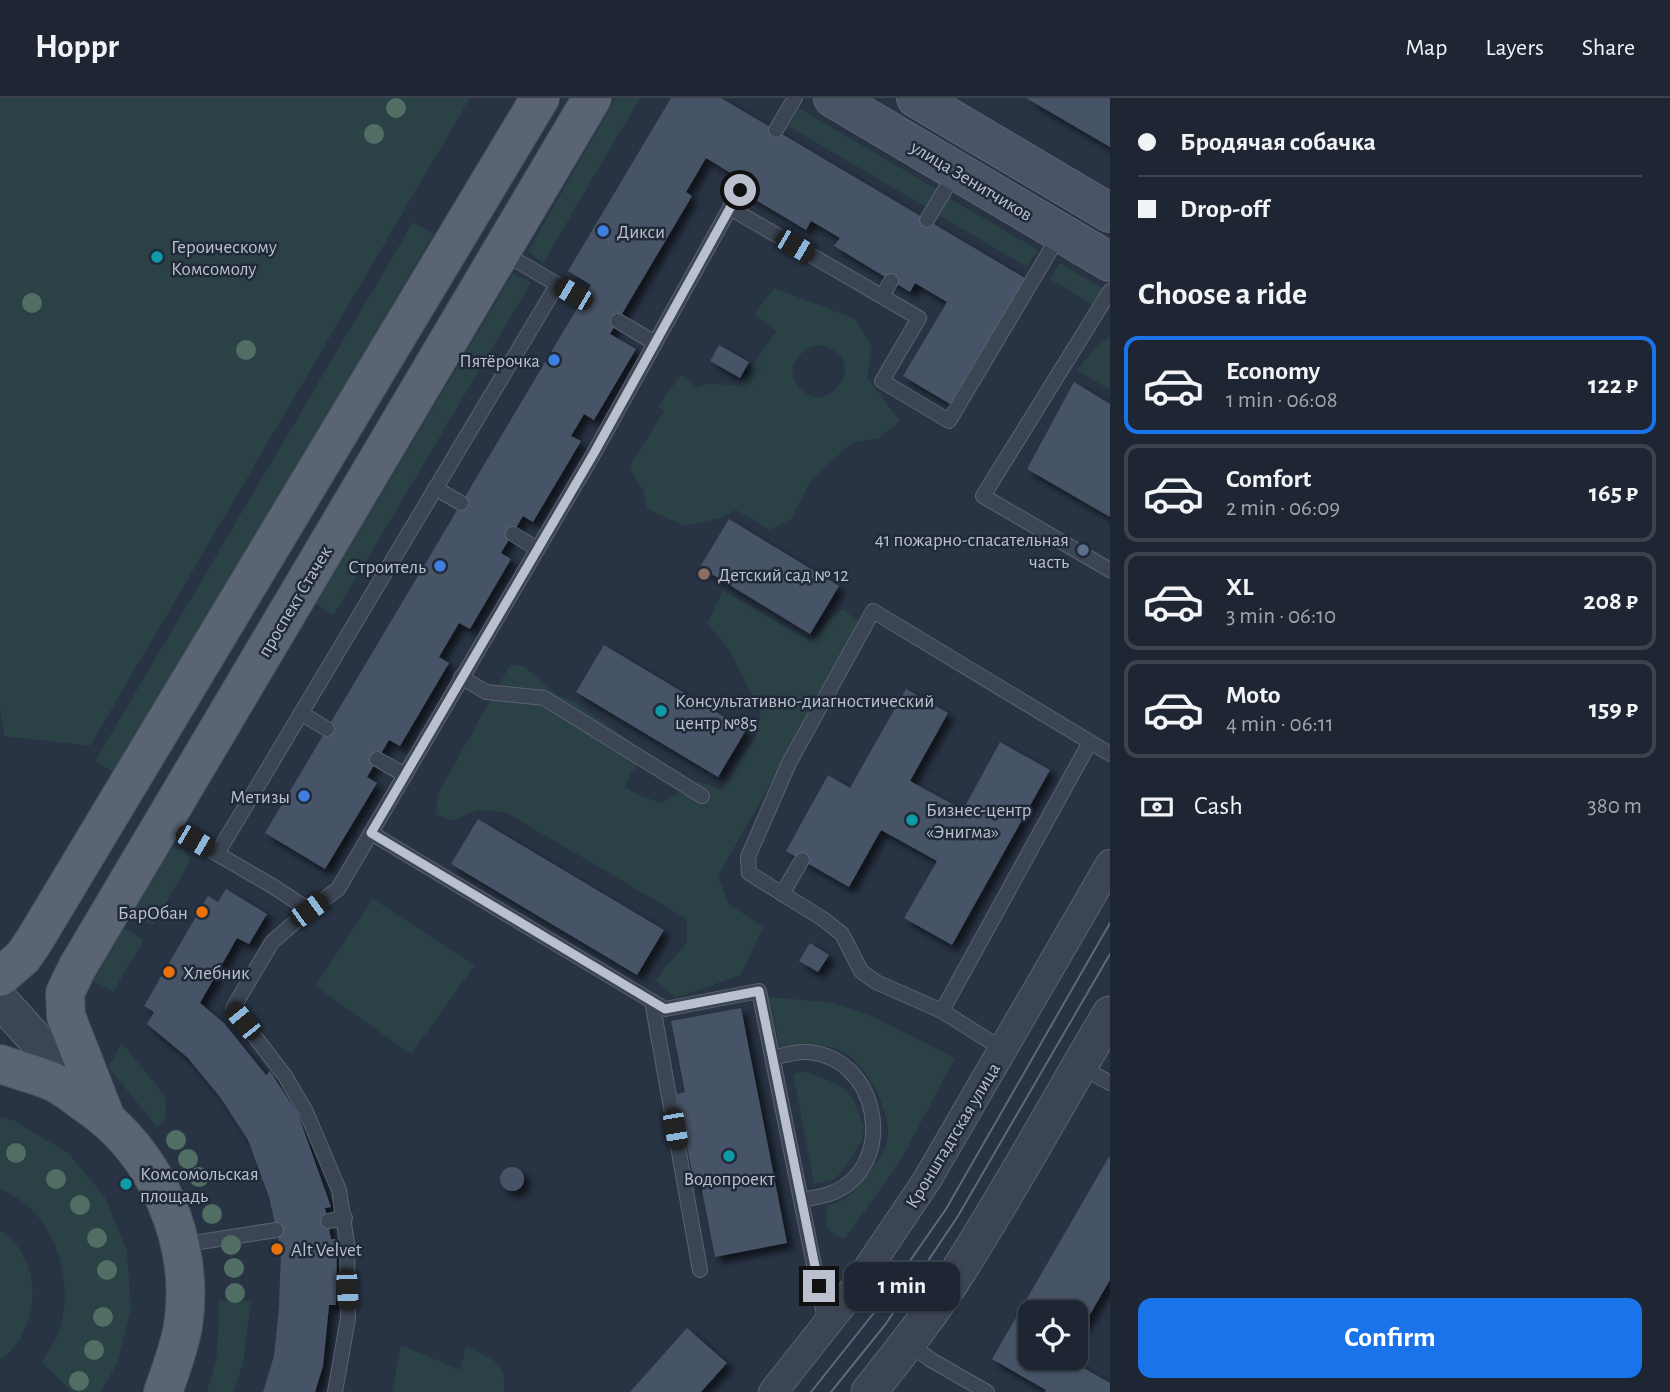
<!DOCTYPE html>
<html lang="en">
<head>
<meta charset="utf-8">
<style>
  :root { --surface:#1e2633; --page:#262e3b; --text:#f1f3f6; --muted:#a1a5ac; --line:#3c434e; --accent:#1a73e8 }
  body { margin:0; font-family:"Alegreya Sans",sans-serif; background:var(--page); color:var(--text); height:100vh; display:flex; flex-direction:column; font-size:26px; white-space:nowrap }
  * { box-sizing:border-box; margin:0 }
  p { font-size:23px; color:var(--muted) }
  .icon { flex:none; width:38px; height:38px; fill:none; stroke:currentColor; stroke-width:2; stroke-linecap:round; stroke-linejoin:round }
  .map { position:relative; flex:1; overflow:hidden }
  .drawer { display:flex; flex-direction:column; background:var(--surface); width:560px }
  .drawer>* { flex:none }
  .banner { display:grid; align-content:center; height:154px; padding:0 28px; background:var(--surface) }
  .controls { position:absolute; left:1018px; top:1202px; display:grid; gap:14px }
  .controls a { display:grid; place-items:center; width:70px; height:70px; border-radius:14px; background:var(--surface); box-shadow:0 2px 5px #0004,0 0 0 2px var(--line); font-size:35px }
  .end { position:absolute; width:32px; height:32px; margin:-16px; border:9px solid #bac0cd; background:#111; box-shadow:0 0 0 4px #111 }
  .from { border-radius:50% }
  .bubble { position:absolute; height:49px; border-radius:14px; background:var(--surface); box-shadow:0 2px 5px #0004,0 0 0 2px var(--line); font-size:23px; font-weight:600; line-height:49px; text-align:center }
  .car { position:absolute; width:21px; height:42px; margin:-21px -10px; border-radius:9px; box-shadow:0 0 5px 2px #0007; background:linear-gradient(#222 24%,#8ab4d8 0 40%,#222 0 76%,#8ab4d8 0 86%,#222 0) }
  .banner b { display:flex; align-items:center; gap:24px; height:66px; font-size:26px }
  .banner b+b { border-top:2px solid var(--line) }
  .banner i { width:18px; height:18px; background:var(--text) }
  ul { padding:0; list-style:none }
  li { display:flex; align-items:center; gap:21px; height:98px; margin:0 14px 10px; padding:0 14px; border:4px solid var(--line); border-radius:14px }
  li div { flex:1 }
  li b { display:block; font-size:26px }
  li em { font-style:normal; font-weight:600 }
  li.current { border-color:var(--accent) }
  li>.icon { width:63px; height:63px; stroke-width:1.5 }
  h2 { padding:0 28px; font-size:32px; line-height:84px }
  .pay { display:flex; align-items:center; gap:18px; height:77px; padding:0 28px; font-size:26px }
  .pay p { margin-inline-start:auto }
  .cta { display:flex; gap:14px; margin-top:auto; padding:14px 28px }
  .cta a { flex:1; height:80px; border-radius:14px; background:var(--accent); color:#fff; font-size:28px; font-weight:600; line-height:80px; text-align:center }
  header { display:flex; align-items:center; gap:42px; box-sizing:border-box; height:98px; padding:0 35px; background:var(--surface); border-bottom:2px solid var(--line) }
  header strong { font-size:33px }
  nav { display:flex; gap:38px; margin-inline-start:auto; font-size:24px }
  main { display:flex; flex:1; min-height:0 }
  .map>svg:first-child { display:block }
  .green { fill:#2a4145; fill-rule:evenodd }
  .building { fill:#475366; filter:url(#shadow) }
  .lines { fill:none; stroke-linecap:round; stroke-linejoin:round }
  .service-casing { stroke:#5b6371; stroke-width:16 }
  .minor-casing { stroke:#5b6371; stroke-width:30 }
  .tertiary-casing { stroke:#5b6371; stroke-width:37 }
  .secondary-casing { stroke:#5b6371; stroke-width:40 }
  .primary-casing { stroke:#464e5d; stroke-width:40 }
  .service { stroke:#3c4554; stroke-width:14 }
  .minor { stroke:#3c4554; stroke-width:28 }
  .tertiary { stroke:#3c4554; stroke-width:35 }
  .secondary { stroke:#4a5467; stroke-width:38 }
  .primary { stroke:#5a6473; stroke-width:38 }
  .tram { stroke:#5e697a; stroke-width:2 }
  .tree { fill:#506e63 }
  .route { stroke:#bac0cd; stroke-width:9 }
  .shop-dot { fill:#3f7fe0; stroke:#212a39; stroke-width:2.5 }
  .culture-dot { fill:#0f9aa8; stroke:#212a39; stroke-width:2.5 }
  .service-dot { fill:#5c6f8a; stroke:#212a39; stroke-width:2.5 }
  .education-dot { fill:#8d6e63; stroke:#212a39; stroke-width:2.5 }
  .food-dot { fill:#e8710a; stroke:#212a39; stroke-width:2.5 }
  .labels { text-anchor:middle; stroke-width:5; stroke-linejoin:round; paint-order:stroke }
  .street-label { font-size:19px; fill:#bac0cd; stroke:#212a39 }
  .poi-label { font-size:19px; fill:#bac0cd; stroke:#212a39; text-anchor:start }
</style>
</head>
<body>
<header>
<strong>Hoppr</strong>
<nav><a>Map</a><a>Layers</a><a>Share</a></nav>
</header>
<main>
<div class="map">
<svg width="1110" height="1294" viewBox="0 0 1110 1294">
  <defs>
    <filter id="shadow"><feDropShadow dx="6" dy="6" stdDeviation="3.5" flood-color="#0009"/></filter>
  </defs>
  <rect width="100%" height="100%" fill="#283344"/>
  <g class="green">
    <path d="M0,0H470L90,648L4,638L0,609Z"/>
    <path d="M616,0H640L543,165L528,153Z"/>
    <path d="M799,10L936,91L926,109L788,28Z"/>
    <path d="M947,99L1038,152L1027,169L937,116Z"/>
    <path d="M413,124L434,136L115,675L95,663Z"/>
    <path d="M1060,165L1103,191L1093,207L1050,181Z"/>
    <path d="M513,175L531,185L334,517L316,506Z"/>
    <path d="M774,190L855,221L872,248L867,279L900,323L878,341L853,344L812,381L791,421L770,432L736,412L721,420L685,428L647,411L643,392L629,369L664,313L658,308L681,277L696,289L706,286L739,287L776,233L754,216ZM818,247C875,256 828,325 798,288C784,271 800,250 818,247Z"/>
    <path d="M1110,239V292L1077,272L1095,249Z"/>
    <path d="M723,492L811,544L829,521L843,511L859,524L789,654L718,778L729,806L763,829L741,877L676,900L656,883L664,870L687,845V821L505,714L478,712L452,723L435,716L438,695L510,567L524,568L557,597L575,604L647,655L631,675L625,689L639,697L662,705L697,683L722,692L756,638L761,614L729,552L707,525Z"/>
    <path d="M171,751C181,750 186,753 190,763L153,827L133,815Z"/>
    <path d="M373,801L475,867L411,956L315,888Z"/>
    <path d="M124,830L144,842L113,894L93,883Z"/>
    <path d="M769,899L829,904L869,917L955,960L901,1062L844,1142L827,1131L826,1108C832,1106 840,1104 845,1100C860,1088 882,1062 887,1043C894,1017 865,962 839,952C820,944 800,948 780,950Z"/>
    <path d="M122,945L166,999V1021L157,1029L108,969Z"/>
    <path d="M805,973L837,986L846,993L854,1002L864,1030L862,1043L843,1073L834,1081L814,1086L793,976Z"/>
    <path d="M0,1019L13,1022L68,1055L105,1099L127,1153L131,1210L117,1266L100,1294H72L42,1264C46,1256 53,1248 56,1240C75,1196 62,1135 24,1105C17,1099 8,1095 0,1090Z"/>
    <path d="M0,1132C45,1161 42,1233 0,1262Z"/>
    <path d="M219,1202L251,1203L243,1266L233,1294H207L217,1258Z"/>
    <path d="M401,1247L460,1272L466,1249C490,1260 508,1263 504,1294H392Z"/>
  </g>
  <g class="building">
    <path d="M671,0H721L1025,180L950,306L903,278L947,204L915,185L910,194L834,148L840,140L811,123L806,132L729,86L734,77L706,60L686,94L692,98L610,236L636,251L594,322L584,316L571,338L581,343L533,424L523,418L501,455L511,461L470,531L459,525L439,559L449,565L400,648L389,642L367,679L377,685L325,771L265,735L591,187L568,173Z"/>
    <path d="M1026,0H1110V49Z"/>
    <path d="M719,247L749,264L740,280L710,263Z"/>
    <path d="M1074,284L1110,306V419L1027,371Z"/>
    <path d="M729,421L839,488L810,536L700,469Z"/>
    <path d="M604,547L746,632L718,679L576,594Z"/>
    <path d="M906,591L948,615L910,683L963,712L1000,644L1050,672L952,847L904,820L937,763L881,732L849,789L786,753L828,677L850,690Z"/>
    <path d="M478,721L664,832L637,877L451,766Z"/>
    <path d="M226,791L267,816L249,846L237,840L200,905L224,925L266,977L270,973L298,1016L331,1109L325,1110L331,1141H335L337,1148L336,1207H329L323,1268L315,1294H263L274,1258L279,1209L281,1153L269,1099L248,1042L220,999L188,960L147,926L154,914L144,908L208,798L218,804Z"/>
    <path d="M810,845L829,857L818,874L799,863Z"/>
    <path d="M741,910L787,1145L715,1159L701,1087L695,1089L677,996L685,994L671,923Z"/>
    <path d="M1110,1057V1182L1076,1240V1214H1031V1260H1066L1110,1285V1294H1045L1046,1292L992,1261Z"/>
    <circle cx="512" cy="1081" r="12"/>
    <path d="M687,1230L727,1265L701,1294H630Z"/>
  </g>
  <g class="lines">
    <defs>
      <g id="service">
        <path d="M776,32L795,0"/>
        <path d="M730,110L740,92"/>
        <path d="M927,122L955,75"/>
        <path d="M502,154L582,201"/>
        <path d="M1110,193L983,398L1110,472"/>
        <path d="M882,198L891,183"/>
        <path d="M618,223L655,245"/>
        <path d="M435,390L461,405"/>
        <path d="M513,436L536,450"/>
        <path d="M461,579L486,594L544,600L702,698"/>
        <path d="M301,615L327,631"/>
        <path d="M377,661L405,677"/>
        <path d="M166,726L274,789L309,812L272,844L233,910L285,978L306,1014L339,1092L347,1146L348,1220L335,1294"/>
        <path d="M371,735L665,911L759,893L826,1227"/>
        <path d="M217,756L557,187"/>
        <path d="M782,796L802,762"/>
        <path d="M309,812L338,791L594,355L730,110L919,220L882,283L949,323L1060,136"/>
        <path d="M652,903L700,1172"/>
        <path d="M942,913L1090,644L1110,656"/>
        <path d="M1002,951L942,913L876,884L861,873L842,836L823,821L749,775L748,759L789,665L873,513L1090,644"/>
        <path d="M774,959C782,958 792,955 801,954C879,952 902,1070 829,1096C820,1099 810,1100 802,1102"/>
        <path d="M1081,969L1110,985"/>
        <path d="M328,1123L345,1120"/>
        <path d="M181,1147L276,1132"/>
        <path d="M908,1245L931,1262L987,1294"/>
      </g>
      <path id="minor" d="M773,1294L849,1198L927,1082L1110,766"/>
      <g id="tertiary">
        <path d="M0,902L89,1000"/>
        <path d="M869,1294C899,1256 929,1219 955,1178C1010,1093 1058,1003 1110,916"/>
      </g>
      <g id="secondary">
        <path d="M833,0L1110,164"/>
        <path d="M916,0L1110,115"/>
      </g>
      <g id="primary">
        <path d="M0,879L23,859L34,843L540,0"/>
        <path d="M0,966C17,972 34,976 51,983C63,988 75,998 86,1006C156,1053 196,1144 183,1228C179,1251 171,1272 163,1294"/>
        <path d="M105,1018L66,918L65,895L77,870L592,0"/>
      </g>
    </defs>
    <use href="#service" class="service-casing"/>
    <use href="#minor" class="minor-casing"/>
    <use href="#tertiary" class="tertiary-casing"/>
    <use href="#secondary" class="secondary-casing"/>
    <use href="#primary" class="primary-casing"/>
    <use href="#service" class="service"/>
    <use href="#minor" class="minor"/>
    <use href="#tertiary" class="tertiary"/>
    <use href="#secondary" class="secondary"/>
    <use href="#primary" class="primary"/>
    <g class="tram">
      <path d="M811,1294L873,1216L946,1111L1110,825"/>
      <path d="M831,1294L885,1227L958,1118L1110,856"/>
    </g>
  </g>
  <g class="tree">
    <circle cx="396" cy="10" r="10"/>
    <circle cx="374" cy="36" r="10"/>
    <circle cx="32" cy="205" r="10"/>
    <circle cx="246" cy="252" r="10"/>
    <circle cx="176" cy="1042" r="10"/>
    <circle cx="16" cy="1055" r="10"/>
    <circle cx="188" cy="1061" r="10"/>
    <circle cx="199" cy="1079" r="10"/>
    <circle cx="56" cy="1081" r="10"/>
    <circle cx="80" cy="1107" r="10"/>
    <circle cx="212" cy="1116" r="10"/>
    <circle cx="97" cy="1140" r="10"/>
    <circle cx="231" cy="1147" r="10"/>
    <circle cx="234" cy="1170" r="10"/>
    <circle cx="107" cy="1172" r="10"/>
    <circle cx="235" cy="1195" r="10"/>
    <circle cx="103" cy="1219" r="10"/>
    <circle cx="94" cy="1252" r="10"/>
    <circle cx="79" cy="1283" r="10"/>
  </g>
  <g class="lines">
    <path class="route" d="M740,92L594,355L371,735L665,911L759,893L819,1188"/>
  </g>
  <g class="shop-dot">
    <circle cx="603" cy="133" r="7"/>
    <circle cx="554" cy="262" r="7"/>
    <circle cx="440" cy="468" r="7"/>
    <circle cx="304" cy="698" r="7"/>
  </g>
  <g class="culture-dot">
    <circle cx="157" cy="159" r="7"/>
    <circle cx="661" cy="613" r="7"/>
    <circle cx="912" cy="722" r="7"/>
    <circle cx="729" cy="1058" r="7"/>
    <circle cx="126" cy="1086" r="7"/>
  </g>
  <circle class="service-dot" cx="1083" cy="452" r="7"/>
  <circle class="education-dot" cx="704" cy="476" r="7"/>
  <g class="food-dot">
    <circle cx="202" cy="814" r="7"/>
    <circle cx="169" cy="874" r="7"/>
    <circle cx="277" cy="1151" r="7"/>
  </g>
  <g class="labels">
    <g class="street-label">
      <text transform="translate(972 82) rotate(31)" y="7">улица Зенитчиков</text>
      <text transform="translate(294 503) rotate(-59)" y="7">проспект Стачек</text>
      <text transform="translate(952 1037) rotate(-59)" y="7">Кронштадтская улица</text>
    </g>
    <g class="poi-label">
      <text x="617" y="140">Дикси</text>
      <text x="171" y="155">Героическому<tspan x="171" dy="22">Комсомолу</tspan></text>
      <text x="540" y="269" text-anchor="end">Пятёрочка</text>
      <text x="1069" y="448" text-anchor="end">41 пожарно-спасательная<tspan x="1069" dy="22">часть</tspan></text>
      <text x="426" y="475" text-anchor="end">Строитель</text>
      <text x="718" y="483">Детский сад № 12</text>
      <text x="675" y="609">Консультативно-диагностический<tspan x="675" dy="22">центр №85</tspan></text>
      <text x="290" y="705" text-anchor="end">Метизы</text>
      <text x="926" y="718">Бизнес-центр<tspan x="926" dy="22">«Энигма»</tspan></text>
      <text x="188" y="821" text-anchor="end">БарОбан</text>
      <text x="183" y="881">Хлебник</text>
      <text x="140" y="1082">Комсомольская<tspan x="140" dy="22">площадь</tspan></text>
      <text x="729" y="1087" text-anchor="middle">Водопроект</text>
      <text x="291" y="1158">Alt Velvet</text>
    </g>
  </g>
</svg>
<div class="controls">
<a><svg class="icon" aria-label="locate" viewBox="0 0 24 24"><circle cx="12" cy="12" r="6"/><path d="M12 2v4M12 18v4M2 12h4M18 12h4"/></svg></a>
</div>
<i class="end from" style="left:740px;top:92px"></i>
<i class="end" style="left:819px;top:1188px"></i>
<div class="bubble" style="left:844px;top:1164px;width:116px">1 min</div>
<i class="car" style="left:795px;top:148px;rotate:120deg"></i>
<i class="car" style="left:573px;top:196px;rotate:300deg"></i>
<i class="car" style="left:195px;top:743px;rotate:120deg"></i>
<i class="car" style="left:309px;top:812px;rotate:54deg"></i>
<i class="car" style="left:243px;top:923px;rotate:321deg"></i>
<i class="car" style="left:675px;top:1031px;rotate:170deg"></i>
<i class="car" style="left:347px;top:1192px;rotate:177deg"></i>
</div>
<section class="drawer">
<div class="banner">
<b><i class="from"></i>Бродячая собачка</b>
<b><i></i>Drop-off</b>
</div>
<h2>Choose a ride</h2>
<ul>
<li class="current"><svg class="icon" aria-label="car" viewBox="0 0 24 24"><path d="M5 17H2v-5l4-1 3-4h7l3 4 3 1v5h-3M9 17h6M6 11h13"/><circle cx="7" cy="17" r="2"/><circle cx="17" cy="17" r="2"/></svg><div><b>Economy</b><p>1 min · 06:08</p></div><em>122 ₽</em></li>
<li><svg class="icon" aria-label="car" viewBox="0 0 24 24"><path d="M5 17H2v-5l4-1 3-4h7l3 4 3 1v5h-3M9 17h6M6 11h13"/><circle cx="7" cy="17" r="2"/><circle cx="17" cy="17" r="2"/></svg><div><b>Comfort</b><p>2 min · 06:09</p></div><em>165 ₽</em></li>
<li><svg class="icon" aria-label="car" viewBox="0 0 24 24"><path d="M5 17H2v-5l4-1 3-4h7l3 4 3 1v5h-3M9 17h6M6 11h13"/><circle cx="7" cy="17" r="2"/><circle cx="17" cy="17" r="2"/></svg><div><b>XL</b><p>3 min · 06:10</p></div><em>208 ₽</em></li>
<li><svg class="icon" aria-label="car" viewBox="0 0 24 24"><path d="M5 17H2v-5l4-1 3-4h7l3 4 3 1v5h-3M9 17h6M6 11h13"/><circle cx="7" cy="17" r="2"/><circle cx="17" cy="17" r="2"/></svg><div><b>Moto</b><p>4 min · 06:11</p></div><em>159 ₽</em></li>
</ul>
<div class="pay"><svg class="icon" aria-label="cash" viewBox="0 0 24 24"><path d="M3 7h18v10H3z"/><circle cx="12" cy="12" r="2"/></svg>Cash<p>380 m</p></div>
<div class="cta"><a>Confirm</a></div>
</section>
</main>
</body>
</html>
